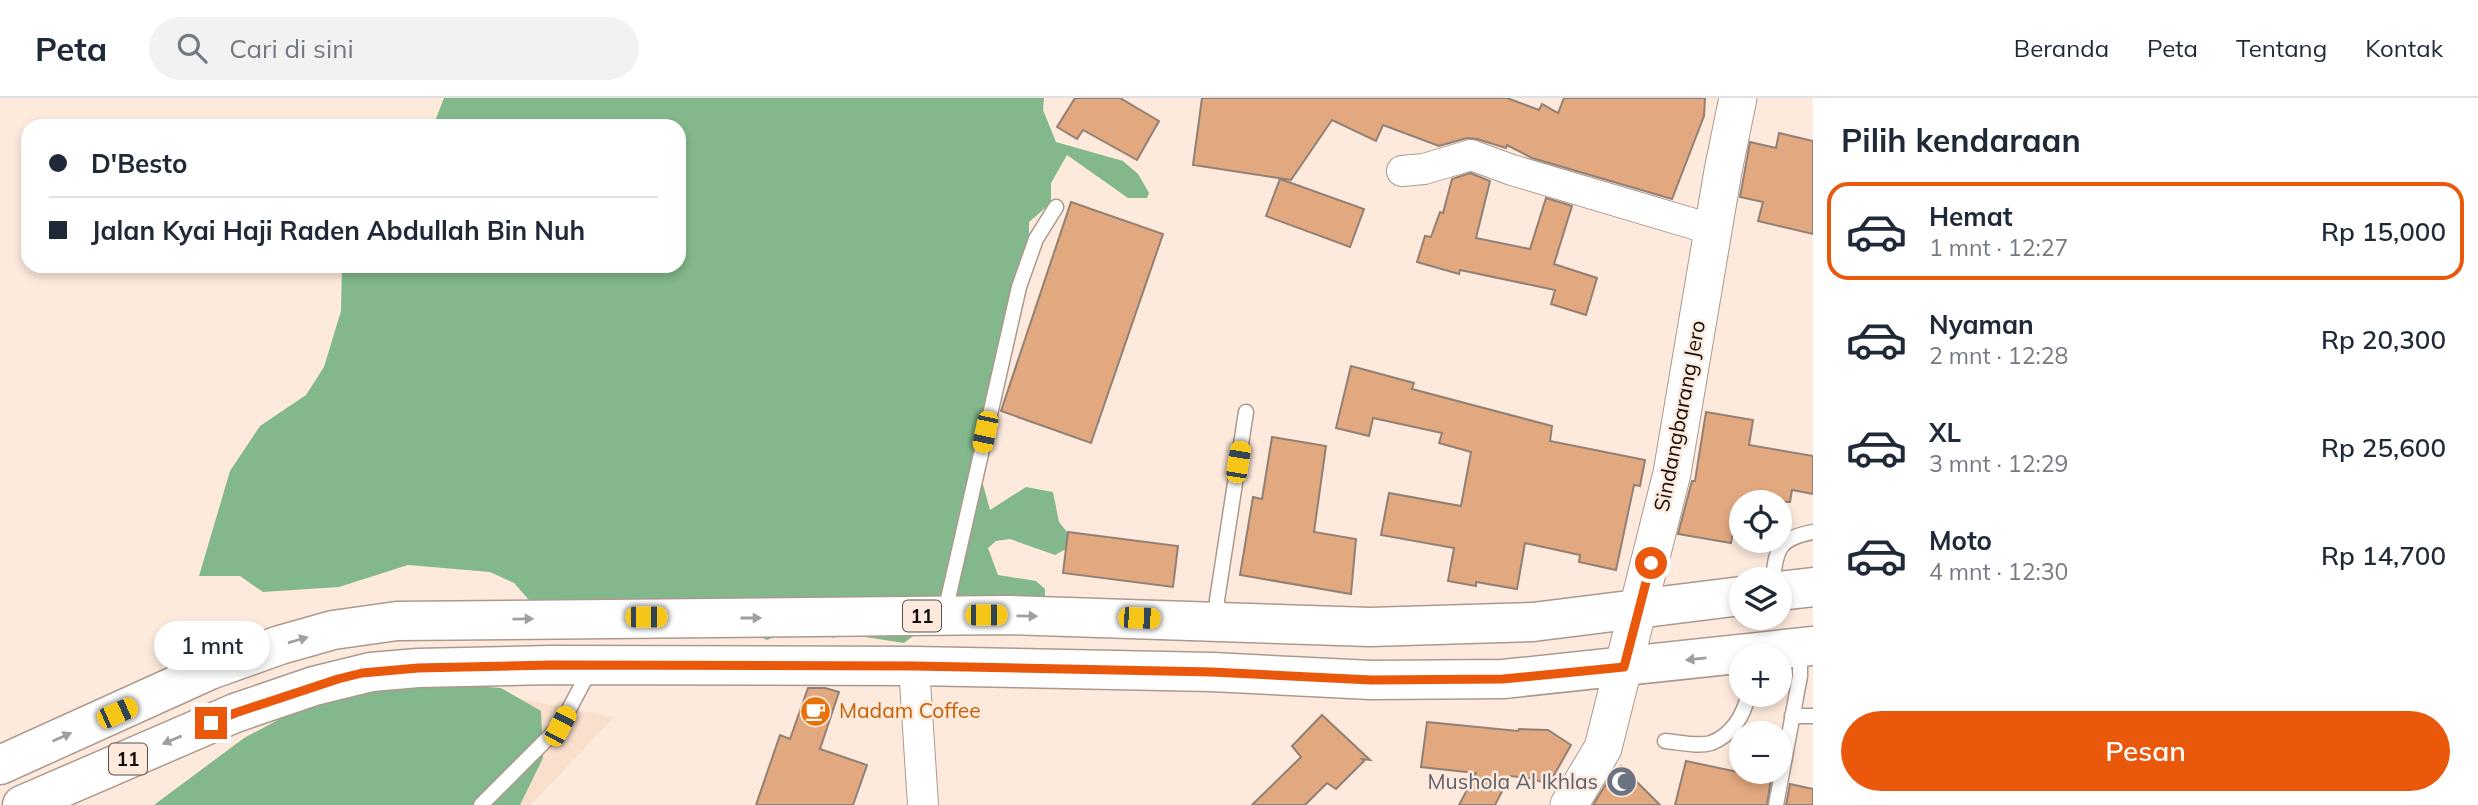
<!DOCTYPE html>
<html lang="id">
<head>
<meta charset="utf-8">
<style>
  :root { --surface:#fff; --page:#f2f2f3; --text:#1f2937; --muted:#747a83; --line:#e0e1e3; --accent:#ea580c }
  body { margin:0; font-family:Mulish,sans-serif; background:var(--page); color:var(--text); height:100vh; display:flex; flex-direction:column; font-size:26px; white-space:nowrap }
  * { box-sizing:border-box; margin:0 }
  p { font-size:23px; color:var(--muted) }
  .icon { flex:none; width:38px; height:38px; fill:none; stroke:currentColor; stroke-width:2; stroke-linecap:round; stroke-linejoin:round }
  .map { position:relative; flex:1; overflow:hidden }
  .side { display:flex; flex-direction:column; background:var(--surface); width:665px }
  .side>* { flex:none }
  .top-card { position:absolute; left:21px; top:21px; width:665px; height:154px; border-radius:21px; box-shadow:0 4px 10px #0003; display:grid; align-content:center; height:154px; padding:0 28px; background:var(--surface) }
  .tools { position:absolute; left:1729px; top:392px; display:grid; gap:14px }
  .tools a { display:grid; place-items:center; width:63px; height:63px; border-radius:50%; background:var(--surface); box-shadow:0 4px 10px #0003; font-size:35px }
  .end { position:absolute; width:32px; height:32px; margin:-16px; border:9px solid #ea580c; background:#fff; box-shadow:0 0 0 4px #fff }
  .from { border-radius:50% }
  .bubble { position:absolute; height:49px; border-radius:24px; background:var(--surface); box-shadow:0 4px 10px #0003; font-size:23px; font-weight:600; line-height:49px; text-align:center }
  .car { position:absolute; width:21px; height:42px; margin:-21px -10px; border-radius:9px; box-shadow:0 0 5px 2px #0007; background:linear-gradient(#f5c518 24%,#345 0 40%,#f5c518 0 76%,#345 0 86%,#f5c518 0) }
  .top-card b { display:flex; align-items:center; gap:24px; height:66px; font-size:26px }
  .top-card b+b { border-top:2px solid var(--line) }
  .top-card i { width:18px; height:18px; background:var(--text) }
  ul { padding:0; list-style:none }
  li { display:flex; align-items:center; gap:21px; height:98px; margin:0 14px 10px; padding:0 14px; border:4px solid transparent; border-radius:21px }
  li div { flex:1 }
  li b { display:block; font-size:26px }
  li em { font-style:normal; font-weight:600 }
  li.on { border-color:var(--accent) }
  li>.icon { width:63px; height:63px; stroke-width:1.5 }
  h2 { padding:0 28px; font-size:32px; line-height:84px }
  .cta { display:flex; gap:14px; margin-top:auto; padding:14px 28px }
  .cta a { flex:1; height:80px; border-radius:42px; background:var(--accent); color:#fff; font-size:28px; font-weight:600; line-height:80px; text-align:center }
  header { display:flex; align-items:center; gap:42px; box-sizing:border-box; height:98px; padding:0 35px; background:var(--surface); border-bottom:2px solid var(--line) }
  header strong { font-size:33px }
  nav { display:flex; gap:38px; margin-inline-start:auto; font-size:24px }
  .search { width:490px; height:63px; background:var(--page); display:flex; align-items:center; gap:18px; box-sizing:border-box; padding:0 24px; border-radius:38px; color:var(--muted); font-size:26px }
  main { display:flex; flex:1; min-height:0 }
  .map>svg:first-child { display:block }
  .built { fill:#fadfcd }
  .forest { fill:#82b88b }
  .building { fill:#e2a880; stroke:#928074; stroke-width:2 }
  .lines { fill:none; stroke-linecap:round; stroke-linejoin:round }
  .service-casing { stroke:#ac998d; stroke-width:17 }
  .minor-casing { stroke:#ac998d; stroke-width:32 }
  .tertiary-casing { stroke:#ac998d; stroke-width:39 }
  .trunk-casing { stroke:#ac998d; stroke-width:41 }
  .service { stroke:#fff; stroke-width:14 }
  .minor { stroke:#fff; stroke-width:30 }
  .tertiary { stroke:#fff; stroke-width:37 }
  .trunk { stroke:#fff; stroke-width:38 }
  .oneway { fill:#a19e9c }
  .route { stroke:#ea580c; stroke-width:9 }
  .labels { text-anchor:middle; stroke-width:5; stroke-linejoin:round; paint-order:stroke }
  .shield { fill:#feeadd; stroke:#5a4f48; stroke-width:2 }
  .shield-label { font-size:19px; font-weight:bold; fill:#130d08 }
  .street-label { font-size:21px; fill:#130d08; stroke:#feeadd }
  .food-label { font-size:21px; fill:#c56008; stroke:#feeadd; text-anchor:start }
  .worship-label { font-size:21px; fill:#5b616d; stroke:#feeadd; text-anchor:end }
</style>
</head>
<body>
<header>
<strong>Peta</strong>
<div class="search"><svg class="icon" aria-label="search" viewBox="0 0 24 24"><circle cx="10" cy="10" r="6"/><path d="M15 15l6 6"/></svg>Cari di sini</div>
<nav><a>Beranda</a><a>Peta</a><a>Tentang</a><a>Kontak</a></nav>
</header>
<main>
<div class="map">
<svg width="1813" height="707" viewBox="0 0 1813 707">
  <rect width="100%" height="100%" fill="#feeadd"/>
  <path class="built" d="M466,590L614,619L531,707H389Z"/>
  <g class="forest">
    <path d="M444,0H1044L1043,12L1056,44L1123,63L1138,76L1149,95L1147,100H1128L1067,57L1051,85V105L1029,124V144L1015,228L996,250L1003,299L973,350L990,412L1026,389L1053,394L1059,424L1071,439L1066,451L1055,457L1010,441L996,443L988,450L998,477L1036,483L1045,491V509L976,521L952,491L930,525L904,545L865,539L849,530L833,540L802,527L767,542L751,534L551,527L514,485L490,474L408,467L339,489L263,494L240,478H199L230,373L260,328L306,297L324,269L341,213L342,168H679V28H433Z"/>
    <path d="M409,583L501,590L541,613L543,660L520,707H154L244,640L323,598Z"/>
  </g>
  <g class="building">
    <path d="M1075,0H1120L1159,23L1137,62L1083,32L1077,41L1057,29Z"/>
    <path d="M1202,0H1507L1539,12L1542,6L1558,15L1564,0H1705L1704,18L1672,101L1532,60L1507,47L1506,50L1477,41L1467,40L1439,48L1383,27L1376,43L1332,22L1291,82L1193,67Z"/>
    <path d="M1779,35L1813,43V136L1758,123L1763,104L1740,99L1750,44L1776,50Z"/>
    <path d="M1470,75L1490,83L1476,140L1530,151L1546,100L1572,108L1554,166L1597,180L1586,217L1551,206L1555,192L1460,172L1459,176L1417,164L1425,138L1431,139L1440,114L1443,115L1452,81Z"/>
    <path d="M1280,81L1364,111L1350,149L1266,118Z"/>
    <path d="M1071,104L1163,136L1091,345L1001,313Z"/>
    <path d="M1351,268L1414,285L1412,291L1552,328L1550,343L1645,362L1640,388L1634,387L1616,472L1579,464L1580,457L1525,445L1517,491L1476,484V488L1448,483L1454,450L1381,437L1389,395L1461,408L1471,354L1439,345L1442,335L1373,320L1369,338L1336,330Z"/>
    <path d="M1706,314L1753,322L1749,347L1813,358V396L1792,392L1790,404H1738L1731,445L1678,436L1692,383H1695Z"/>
    <path d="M1272,339L1326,348L1314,434L1356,441L1351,496L1240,477L1253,399L1262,401Z"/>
    <path d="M1068,434L1178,448L1173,489L1063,475Z"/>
    <path d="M808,590H825L839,594L820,651L867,667L853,707H756L780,637L790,641Z"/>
    <path d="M1322,617L1370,662L1362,661L1364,663L1336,691L1327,685L1305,707H1252L1301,659L1292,648Z"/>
    <path d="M1427,624L1518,633L1519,631L1548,632L1571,647L1549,686L1529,680L1510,678L1495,707H1459L1476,675L1421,669Z"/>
    <path d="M1686,663L1771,681L1767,707H1675Z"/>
    <path d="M1621,668L1660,707H1593L1611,678Z"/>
    <path d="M1790,686L1813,691V707H1786Z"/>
  </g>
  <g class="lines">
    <defs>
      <g id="service">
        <path d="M1773,481C1776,450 1780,440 1813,434"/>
        <path d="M945,514L1019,189L1036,141L1056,109"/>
        <path d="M1218,521L1217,502L1246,314"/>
        <path d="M1792,618H1813"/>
        <path d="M1665,643C1678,644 1698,649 1711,645C1732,637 1744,617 1748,597"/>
        <path d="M481,707L560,628L590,572"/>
        <path d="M1776,707L1800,578V551"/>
      </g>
      <g id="minor">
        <path d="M1402,73L1424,71L1471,57L1512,72L1714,132"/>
        <path d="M914,568L923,707"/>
      </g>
      <path id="tertiary" d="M1569,707L1603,650L1672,375L1723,73L1738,0"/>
      <g id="trunk">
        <path d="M1780,493L1813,489"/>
        <path d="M0,667L210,572L280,547L333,532L397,523L1007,517L1370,529L1533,524L1741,498"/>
        <path d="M22,707L235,615L314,588L371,574L418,570L551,567L914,568L1212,574L1371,582L1503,581L1813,548"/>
      </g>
    </defs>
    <use href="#service" class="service-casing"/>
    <use href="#minor" class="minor-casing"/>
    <use href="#tertiary" class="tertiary-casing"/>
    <use href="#trunk" class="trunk-casing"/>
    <use href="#service" class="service"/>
    <use href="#minor" class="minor"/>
    <use href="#tertiary" class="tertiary"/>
    <use href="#trunk" class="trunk"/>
  </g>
  <defs><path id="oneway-solid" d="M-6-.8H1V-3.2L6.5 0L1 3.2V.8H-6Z" transform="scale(1.75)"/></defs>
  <g class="oneway">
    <use href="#oneway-solid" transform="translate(1027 518) rotate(1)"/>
    <use href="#oneway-solid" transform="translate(751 520)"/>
    <use href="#oneway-solid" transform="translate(523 521) rotate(-1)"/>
    <use href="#oneway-solid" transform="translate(298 542) rotate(-16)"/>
    <use href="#oneway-solid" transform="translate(1696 561) rotate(174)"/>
    <use href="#oneway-solid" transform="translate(62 639) rotate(-24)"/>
    <use href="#oneway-solid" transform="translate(172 642) rotate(157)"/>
  </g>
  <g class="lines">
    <path class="route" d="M211,625L235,615L338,581L362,575L418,570L551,567L914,568L1212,574L1371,582L1503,581L1624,569L1651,465"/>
  </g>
  <defs>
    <symbol id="cafe-disc" viewBox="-11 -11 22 22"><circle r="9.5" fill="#e8710a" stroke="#feeadd"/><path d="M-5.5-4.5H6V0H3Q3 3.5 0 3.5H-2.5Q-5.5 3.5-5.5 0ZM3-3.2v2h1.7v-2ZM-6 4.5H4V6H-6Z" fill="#fff"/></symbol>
    <symbol id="mosque-disc" viewBox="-11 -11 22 22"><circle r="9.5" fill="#6b7280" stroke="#feeadd"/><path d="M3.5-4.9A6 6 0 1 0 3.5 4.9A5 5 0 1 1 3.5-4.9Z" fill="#fff"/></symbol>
  </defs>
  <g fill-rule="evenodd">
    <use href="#cafe-disc" x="798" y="596" width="35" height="35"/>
    <use href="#mosque-disc" x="1604" y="666" width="35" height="35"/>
  </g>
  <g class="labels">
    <g class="shield">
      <rect x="903" y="502.5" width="38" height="31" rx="5"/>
      <rect x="109" y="645.5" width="38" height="31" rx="5"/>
    </g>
    <g class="shield-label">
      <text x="922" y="525">11</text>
      <text x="128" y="668">11</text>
    </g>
    <g class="street-label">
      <text transform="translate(1680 318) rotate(-79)" y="7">Sindangbarang Jero</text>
    </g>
    <g class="food-label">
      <text x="839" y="620">Madam Coffee</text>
    </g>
    <g class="worship-label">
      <text x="1598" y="691">Mushola Al Ikhlas</text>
    </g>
  </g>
</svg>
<div class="tools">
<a><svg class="icon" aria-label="locate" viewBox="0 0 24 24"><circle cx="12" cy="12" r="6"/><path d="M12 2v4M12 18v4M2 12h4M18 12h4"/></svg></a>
<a><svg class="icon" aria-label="layers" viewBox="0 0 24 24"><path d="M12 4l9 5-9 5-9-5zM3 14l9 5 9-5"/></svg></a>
<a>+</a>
<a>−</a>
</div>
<i class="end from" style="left:1651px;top:465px"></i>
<i class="end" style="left:211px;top:625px"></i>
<div class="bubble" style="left:154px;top:523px;width:116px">1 mnt</div>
<i class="car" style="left:985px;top:334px;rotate:192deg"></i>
<i class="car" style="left:1238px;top:364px;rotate:9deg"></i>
<i class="car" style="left:986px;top:517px;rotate:90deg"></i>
<i class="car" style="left:646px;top:519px;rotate:90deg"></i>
<i class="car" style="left:1139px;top:520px;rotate:92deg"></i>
<i class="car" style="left:117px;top:615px;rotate:66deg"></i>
<i class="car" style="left:560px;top:628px;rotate:28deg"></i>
<div class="top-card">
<b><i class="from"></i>D'Besto</b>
<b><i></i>Jalan Kyai Haji Raden Abdullah Bin Nuh</b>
</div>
</div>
<section class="side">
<h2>Pilih kendaraan</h2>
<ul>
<li class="on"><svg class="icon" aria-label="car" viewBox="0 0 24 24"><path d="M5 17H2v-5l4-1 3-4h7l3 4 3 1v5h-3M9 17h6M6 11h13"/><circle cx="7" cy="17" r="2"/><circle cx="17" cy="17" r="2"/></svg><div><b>Hemat</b><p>1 mnt · 12:27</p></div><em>Rp 15,000</em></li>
<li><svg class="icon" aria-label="car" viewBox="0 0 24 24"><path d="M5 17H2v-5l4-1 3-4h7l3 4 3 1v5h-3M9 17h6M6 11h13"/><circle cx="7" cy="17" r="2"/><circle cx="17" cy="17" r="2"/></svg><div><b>Nyaman</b><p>2 mnt · 12:28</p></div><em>Rp 20,300</em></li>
<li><svg class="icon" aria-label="car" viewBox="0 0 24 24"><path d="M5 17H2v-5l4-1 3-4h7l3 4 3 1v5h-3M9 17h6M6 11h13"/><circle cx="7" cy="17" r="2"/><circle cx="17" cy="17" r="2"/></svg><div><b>XL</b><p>3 mnt · 12:29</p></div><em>Rp 25,600</em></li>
<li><svg class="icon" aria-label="car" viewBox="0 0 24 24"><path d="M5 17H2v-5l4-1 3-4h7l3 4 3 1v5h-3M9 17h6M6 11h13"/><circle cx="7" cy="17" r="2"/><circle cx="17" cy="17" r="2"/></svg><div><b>Moto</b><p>4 mnt · 12:30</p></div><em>Rp 14,700</em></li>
</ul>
<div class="cta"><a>Pesan</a></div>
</section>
</main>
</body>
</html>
